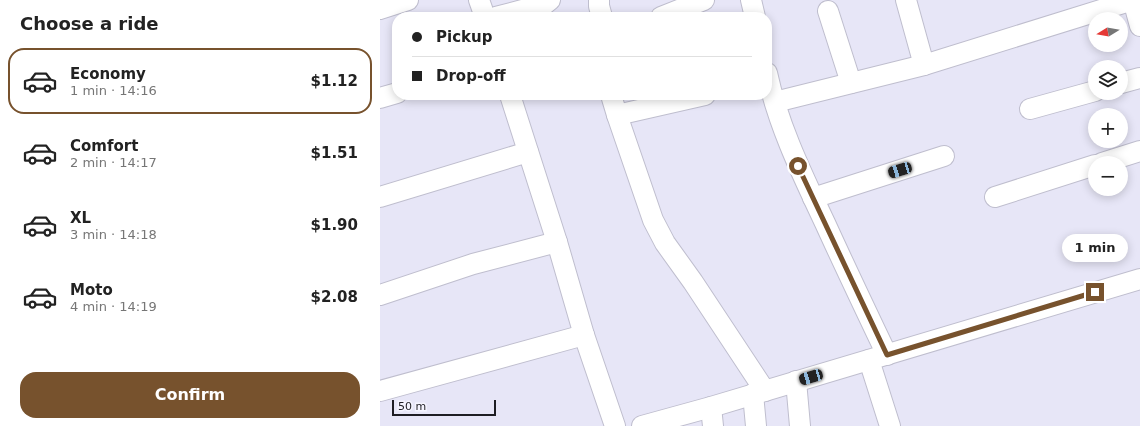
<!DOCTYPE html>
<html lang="en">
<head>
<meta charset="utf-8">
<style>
  :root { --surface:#fff; --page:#f6f6f6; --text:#222; --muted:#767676; --line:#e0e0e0; --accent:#77522d }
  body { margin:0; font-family:"DejaVu Sans",sans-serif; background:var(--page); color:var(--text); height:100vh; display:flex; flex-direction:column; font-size:15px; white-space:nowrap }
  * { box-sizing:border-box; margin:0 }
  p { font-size:13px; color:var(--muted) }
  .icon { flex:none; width:22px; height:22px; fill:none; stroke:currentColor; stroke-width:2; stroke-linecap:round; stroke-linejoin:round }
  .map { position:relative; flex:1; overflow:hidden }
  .details { display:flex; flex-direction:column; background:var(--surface); width:380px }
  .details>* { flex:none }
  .hud { position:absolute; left:12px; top:12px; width:380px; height:88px; border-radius:16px; box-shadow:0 2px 10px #0003; display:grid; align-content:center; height:88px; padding:0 20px; background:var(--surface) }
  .needle { width:26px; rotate:259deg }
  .tools { position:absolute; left:708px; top:12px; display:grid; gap:8px }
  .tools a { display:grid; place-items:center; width:40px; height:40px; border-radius:50%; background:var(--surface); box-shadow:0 2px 10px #0003; font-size:20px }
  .scale { position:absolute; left:12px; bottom:10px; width:104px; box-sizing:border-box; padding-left:4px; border:2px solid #1e1d23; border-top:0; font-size:11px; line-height:14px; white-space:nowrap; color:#1e1d23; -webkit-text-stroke:3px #f5f4fe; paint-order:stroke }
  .end { position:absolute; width:18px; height:18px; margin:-9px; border:5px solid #77522d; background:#fff; box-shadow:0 0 0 2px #fff }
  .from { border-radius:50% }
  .bubble { position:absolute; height:28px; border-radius:14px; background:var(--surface); box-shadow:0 2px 10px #0003; font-size:13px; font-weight:600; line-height:28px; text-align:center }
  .car { position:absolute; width:12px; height:24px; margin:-12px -6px; border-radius:5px; box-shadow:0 0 3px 1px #0007; background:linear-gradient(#222 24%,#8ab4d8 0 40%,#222 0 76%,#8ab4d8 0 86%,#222 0) }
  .hud b { display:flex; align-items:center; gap:14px; height:38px; font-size:15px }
  .hud b+b { border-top:1px solid var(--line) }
  .hud i { width:10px; height:10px; background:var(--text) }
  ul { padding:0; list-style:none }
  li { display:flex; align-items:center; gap:12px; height:66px; margin:0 8px 6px; padding:0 12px; border:2px solid transparent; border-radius:16px }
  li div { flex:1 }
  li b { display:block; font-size:15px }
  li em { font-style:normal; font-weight:600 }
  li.current { border-color:var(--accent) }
  li>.icon { width:36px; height:36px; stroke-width:1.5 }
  h2 { padding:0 20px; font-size:18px; line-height:48px }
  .action { display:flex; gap:8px; margin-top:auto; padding:8px 20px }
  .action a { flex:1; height:46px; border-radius:16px; background:var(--accent); color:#fff; font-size:16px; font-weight:600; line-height:46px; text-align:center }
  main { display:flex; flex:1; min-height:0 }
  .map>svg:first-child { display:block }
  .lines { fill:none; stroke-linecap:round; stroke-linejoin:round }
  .minor-casing { stroke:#bfbece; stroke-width:22 }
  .minor { stroke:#fff; stroke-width:20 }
  .route { stroke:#77522d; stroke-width:5 }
</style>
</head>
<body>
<main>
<section class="details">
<h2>Choose a ride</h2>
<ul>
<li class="current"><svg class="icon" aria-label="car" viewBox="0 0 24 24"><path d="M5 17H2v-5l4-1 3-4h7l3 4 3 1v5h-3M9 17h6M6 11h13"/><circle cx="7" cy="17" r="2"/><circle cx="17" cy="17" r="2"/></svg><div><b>Economy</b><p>1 min · 14:16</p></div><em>$1.12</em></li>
<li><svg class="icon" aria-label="car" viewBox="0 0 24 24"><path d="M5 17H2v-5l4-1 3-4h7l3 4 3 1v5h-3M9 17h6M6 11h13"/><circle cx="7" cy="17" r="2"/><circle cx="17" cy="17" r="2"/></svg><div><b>Comfort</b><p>2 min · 14:17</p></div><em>$1.51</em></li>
<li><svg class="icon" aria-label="car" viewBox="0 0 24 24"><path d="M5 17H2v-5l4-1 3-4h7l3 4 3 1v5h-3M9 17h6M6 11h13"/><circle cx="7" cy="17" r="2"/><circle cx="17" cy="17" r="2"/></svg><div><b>XL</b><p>3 min · 14:18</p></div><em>$1.90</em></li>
<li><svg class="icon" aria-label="car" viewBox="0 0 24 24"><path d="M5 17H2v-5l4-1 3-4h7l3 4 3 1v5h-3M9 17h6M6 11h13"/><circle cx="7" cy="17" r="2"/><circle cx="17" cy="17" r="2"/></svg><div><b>Moto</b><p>4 min · 14:19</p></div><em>$2.08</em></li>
</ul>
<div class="action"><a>Confirm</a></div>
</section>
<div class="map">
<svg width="760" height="426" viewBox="0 0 760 426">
  <rect width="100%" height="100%" fill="#e7e6f7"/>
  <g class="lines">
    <defs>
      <g id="minor">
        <path d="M99,0L105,17"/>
        <path d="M219,0V6L222,17"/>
        <path d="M371,0L375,17"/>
        <path d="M526,0L544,65"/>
        <path d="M753,0L760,26"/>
        <path d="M0,9L28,0"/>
        <path d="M448,11L471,83"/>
        <path d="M116,17L165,4L170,0"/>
        <path d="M281,17L324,0"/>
        <path d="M387,73C398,125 422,174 445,223C465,267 486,311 507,355"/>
        <path d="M741,83L760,78"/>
        <path d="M130,95L177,242L204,335L235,426"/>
        <path d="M231,95L237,115L273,220L285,243L313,282L385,391"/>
        <path d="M0,98L17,93"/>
        <path d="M395,102L544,65L753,0"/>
        <path d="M650,109L715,91"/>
        <path d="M237,115L325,95"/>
        <path d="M722,163L760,151"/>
        <path d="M0,197L148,152"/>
        <path d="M615,197L715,165"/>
        <path d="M433,198L564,156"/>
        <path d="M0,295L93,264L177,242"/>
        <path d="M489,360L510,426"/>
        <path d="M416,381L420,426"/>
        <path d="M0,391L204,335"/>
        <path d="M373,394L376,426"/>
        <path d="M331,407L333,426"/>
        <path d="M262,426L331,407L760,279"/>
      </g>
    </defs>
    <use href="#minor" class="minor-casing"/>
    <use href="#minor" class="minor"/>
  </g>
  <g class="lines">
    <path class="route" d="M418,166L507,355L715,292"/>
  </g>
</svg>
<div class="tools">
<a><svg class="needle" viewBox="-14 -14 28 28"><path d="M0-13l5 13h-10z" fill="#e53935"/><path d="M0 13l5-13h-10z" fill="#767676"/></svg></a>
<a><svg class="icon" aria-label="layers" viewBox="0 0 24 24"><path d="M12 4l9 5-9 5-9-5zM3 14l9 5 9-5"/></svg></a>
<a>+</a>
<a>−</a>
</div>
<div class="scale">50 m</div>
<i class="end from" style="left:418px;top:166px"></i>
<i class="end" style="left:715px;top:292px"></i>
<div class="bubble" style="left:682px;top:234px;width:66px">1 min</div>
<i class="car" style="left:520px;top:170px;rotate:253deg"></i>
<i class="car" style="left:431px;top:377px;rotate:254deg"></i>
<div class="hud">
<b><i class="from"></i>Pickup</b>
<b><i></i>Drop-off</b>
</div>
</div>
</main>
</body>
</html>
